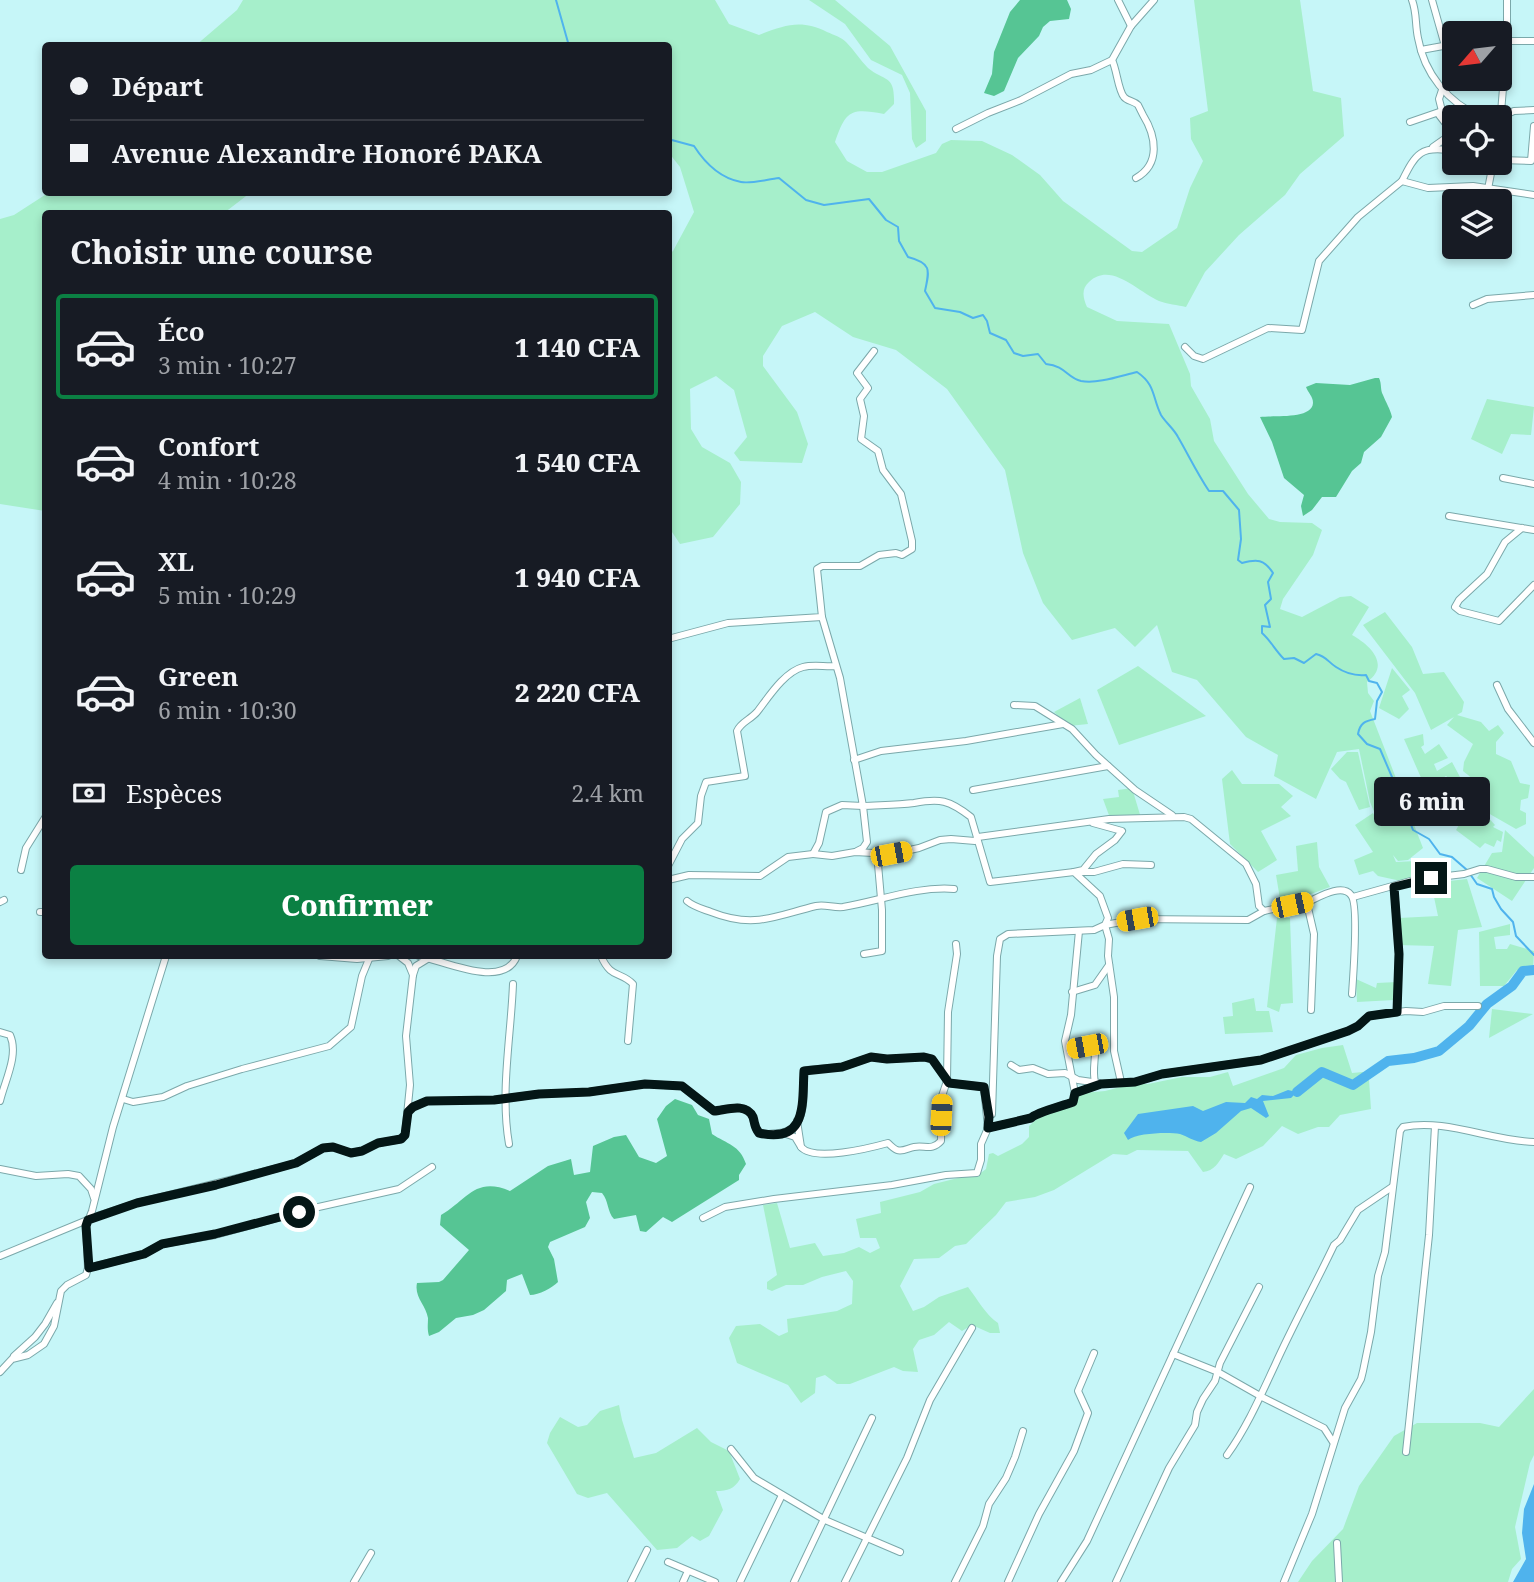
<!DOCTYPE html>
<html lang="fr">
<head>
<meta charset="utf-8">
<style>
  :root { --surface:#171b24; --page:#20242c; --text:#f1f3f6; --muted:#9ea1a6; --line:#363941; --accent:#0b8043 }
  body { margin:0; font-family:"Noto Serif",serif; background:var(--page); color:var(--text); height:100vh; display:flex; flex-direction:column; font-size:26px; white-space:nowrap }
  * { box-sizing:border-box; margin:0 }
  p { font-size:23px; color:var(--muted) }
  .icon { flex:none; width:38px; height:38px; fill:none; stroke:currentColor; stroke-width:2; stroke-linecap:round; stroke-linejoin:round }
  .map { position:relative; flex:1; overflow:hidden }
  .panel { position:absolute; left:42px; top:210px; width:630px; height:749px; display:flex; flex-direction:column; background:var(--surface); border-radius:7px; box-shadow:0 4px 10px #0003 }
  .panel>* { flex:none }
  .top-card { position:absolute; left:42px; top:42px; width:630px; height:154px; border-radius:7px; box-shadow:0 4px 10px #0003; display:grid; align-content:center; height:154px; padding:0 28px; background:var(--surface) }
  .needle { width:46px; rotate:242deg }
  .fabs { position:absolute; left:1442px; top:21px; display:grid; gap:14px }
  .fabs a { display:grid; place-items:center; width:70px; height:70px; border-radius:7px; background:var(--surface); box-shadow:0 4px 10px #0003; font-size:35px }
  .end { position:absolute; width:32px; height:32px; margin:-16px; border:9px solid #041616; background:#fff; box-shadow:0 0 0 4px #fff }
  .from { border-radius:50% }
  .bubble { position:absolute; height:49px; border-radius:7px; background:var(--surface); box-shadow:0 4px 10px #0003; font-size:23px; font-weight:800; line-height:49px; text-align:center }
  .car { position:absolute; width:21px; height:42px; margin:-21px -10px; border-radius:9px; box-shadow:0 0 5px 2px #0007; background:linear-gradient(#f5c518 24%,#345 0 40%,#f5c518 0 76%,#345 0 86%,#f5c518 0) }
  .top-card b { display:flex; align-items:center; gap:24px; height:66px; font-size:26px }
  .top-card b+b { border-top:2px solid var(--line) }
  .top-card i { width:18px; height:18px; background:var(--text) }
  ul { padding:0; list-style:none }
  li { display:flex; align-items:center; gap:21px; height:105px; margin:0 14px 10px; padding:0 14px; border:4px solid transparent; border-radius:7px }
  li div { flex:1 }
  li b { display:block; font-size:26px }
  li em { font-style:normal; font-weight:800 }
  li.current { border-color:var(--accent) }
  li>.icon { width:63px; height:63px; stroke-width:1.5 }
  h2 { padding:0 28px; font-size:32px; line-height:84px }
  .pay { display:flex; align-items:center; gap:18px; height:77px; padding:0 28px; font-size:26px }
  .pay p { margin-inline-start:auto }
  .action { display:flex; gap:14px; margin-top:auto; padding:14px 28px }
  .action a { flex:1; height:80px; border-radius:7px; background:var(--accent); color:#fff; font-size:28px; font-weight:800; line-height:80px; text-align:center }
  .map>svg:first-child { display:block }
  .green { fill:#a6efcb }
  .forest { fill:#56c594 }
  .water { fill:#4fb3ed }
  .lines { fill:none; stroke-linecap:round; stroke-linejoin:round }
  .stream { stroke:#4fb3ed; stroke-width:2 }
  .river { stroke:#4fb3ed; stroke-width:10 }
  .street-casing { stroke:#7ba8aa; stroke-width:8 }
  .street { stroke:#fff; stroke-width:6 }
  .route { stroke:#041616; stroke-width:9 }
</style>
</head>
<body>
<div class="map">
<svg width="1534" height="1582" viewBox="0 0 1534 1582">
  <rect width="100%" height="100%" fill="#c6f6f8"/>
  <g class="green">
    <path d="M243,0H715L729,24L759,35C785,25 801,19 827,32C834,35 841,37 846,42C854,50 860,60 868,68C885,82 895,74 894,104L884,114C851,108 846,110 835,142L847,161L867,172H882L936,153L942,144L951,140L982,141L1012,155L1040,175L1063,201L1132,251L1142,252L1177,228L1190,188L1203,161L1191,139L1190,118L1208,111L1194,0H1300L1313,91L1341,98L1344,136L1300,174L1285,195L1239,235L1205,272L1186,307C1178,305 1167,304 1159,301C1138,292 1111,261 1089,282C1081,289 1083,298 1087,307L1117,321L1169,324L1190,374L1191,386L1210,419L1214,441L1248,494L1269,519L1280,522L1312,523L1322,530L1313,555L1283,599L1280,609L1302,617L1340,597L1351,596L1369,607L1352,635C1370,645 1391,665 1367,682L1368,693L1374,701L1370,711L1423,848L1408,860L1398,861L1393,855L1396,862L1416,861L1410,883L1378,876L1373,871L1359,875L1354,860L1373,852L1355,825L1373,813L1381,828L1370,802L1359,749L1337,752L1316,799L1274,776L1278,755L1246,737L1197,680L1172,672L1157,625L1135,647L1115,628L1072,640L1043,603L1023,553L1005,470L947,389L896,350L853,337L815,312L782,326L763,356V366L797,412L808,444L802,463L740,461L734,453L747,437L734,390L716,376L690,389L691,429L702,447L730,463L741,482L740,504L713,537L680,544L668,526V255L673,251L694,212L680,167L669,153L668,46H195L237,10Z"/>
    <path d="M809,0H835L890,46L926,111V141L916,148L912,139L910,93L902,75L871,60L845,24Z"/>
    <path d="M48,193H250L224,213L46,214L45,511L0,504V219L14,215Z"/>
    <path d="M1487,399L1534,407L1531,435L1511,434L1502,454L1471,439Z"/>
    <path d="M1385,612L1412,647L1423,674L1444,672L1464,702L1462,712L1457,715L1481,722L1489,731L1498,725L1504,733L1496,742V754L1511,761L1520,783L1530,785L1528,798L1521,800L1520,810L1526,813V824L1516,829L1488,813C1491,794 1477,782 1463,771L1464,762L1473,744L1447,725L1454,717L1431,730L1415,693L1363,625Z"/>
    <path d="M1138,666L1206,716L1119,745L1097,690Z"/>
    <path d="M1392,668L1410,690L1402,696L1409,709L1399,719L1379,708Z"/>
    <path d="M1080,698L1088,724L1069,726L1054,712Z"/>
    <path d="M1423,734L1424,745L1421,747L1425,754L1439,744L1448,758L1434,764L1437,771L1452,762L1460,777L1469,778L1477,791L1455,805L1441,823L1419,799L1430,792L1440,801L1446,795L1442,789L1452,781L1446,776L1426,789L1404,739Z"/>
    <path d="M1347,752H1358L1370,807L1359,810L1346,782L1340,779L1331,769Z"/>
    <path d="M1232,770L1242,784H1279L1293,796L1281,807L1291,816L1261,831L1277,860L1258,872L1230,844L1222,779Z"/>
    <path d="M1132,788L1141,818H1110L1103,799L1119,797L1118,790Z"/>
    <path d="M1475,797L1486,806L1484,813L1495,825L1493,827L1503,832L1501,842L1497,840L1494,847L1485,843L1480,848L1456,830Z"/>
    <path d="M1505,830L1534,857V868L1512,901L1477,878L1492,853L1502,852Z"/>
    <path d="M1317,842L1319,867L1330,887L1281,905L1276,875L1298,871L1296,846Z"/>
    <path d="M1467,879L1482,927L1458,930L1451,986L1428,984L1434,946L1398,945L1399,918L1438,916L1431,883Z"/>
    <path d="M1277,918H1290L1293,1003L1281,1004L1279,1012L1267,1007Z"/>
    <path d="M1510,924V935L1494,937L1496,949H1507L1510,944L1534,951L1533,970H1517L1504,986H1480L1479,932Z"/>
    <path d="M1356,979L1376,988L1377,983L1397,982L1394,1000L1357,1002Z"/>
    <path d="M1254,998L1256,1011H1269L1273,1032L1225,1034L1223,1017L1233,1016L1232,1003Z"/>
    <path d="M1492,1009L1533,1014L1489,1038Z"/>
    <path d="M1343,1045L1352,1073L1363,1072L1369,1080L1371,1109L1340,1115L1329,1127H1318L1298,1134L1282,1126L1263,1146L1236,1159L1224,1154C1219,1162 1214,1171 1203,1172L1188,1151L1137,1150L1127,1155L1113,1154L1054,1190L1035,1197L1006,1202L996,1215L966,1244L955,1246L939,1258L914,1259L900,1286L913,1311L924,1307L939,1297L968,1287C978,1300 985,1314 998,1323L1000,1333H990L972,1325L962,1331L949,1322L934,1335L919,1340L913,1349L918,1372L903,1371L894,1367L850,1384H837L825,1375L816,1378L815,1393L801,1403L788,1385L737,1363L729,1338L736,1326L760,1324L779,1336L788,1332L787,1319L837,1311L852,1304L853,1281L846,1271L822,1277L803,1285H786L772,1291L767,1289V1282L777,1275L763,1205L777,1203L790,1248L815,1243L823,1256L844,1253L859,1247L870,1253L880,1248L876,1238H860L856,1219L881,1213L880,1202L920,1192L934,1184L982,1172L986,1169L989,1154L993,1153L998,1156L1022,1144L1029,1137V1126L1037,1119L1069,1105L1083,1093L1105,1091L1132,1084H1148L1182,1077H1210L1228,1072L1233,1086L1284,1068L1296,1055L1322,1048Z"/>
    <path d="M1534,1389V1455L1530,1463L1515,1527L1521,1559L1512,1569L1508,1582H1298L1312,1561L1343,1529L1359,1486L1394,1436L1417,1423H1480L1499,1427Z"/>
    <path d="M619,1405L622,1420L634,1458L656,1453L697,1428L711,1442L729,1451L740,1479C734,1489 728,1491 716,1491L723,1510L709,1536L700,1541L692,1536L677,1548L657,1550L607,1493L588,1498L577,1494L547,1443L550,1433L560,1417L578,1427L587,1425L600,1411Z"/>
  </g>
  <g class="forest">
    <path d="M1020,0H1067L1071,9L1069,19L1050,21L1043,27L1039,36L1018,58L1004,91L994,96L984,93L992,74L994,52L1010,12Z"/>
    <path d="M1375,378H1379C1382,384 1380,390 1383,395C1386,403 1390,408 1392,417L1381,437L1364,452L1361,463L1352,471L1336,497H1322L1312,510L1303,516L1301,506L1304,495L1284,478L1272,442L1260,417C1272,415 1312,420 1313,403C1313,396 1308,393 1306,387L1316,383L1350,385Z"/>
    <path d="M675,1099L692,1105L698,1115L709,1119L712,1134C727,1144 740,1145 746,1164L739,1175V1180L672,1222L663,1217L646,1232L640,1231L636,1215L614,1219C607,1212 609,1201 602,1193L592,1192L586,1202L590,1218L585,1227L550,1242L548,1247L554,1259L558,1282C552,1288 539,1295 530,1295L522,1274L507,1280L506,1291L484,1310L473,1315L456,1318L439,1332L429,1336C427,1329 428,1325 428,1318C426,1305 414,1297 417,1283L439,1282L443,1280L469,1250L440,1225L441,1215C467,1200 475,1176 510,1191L548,1166L571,1159L574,1175L590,1172L593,1146L614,1137L626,1135L639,1157L656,1163L667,1156L657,1119L666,1106Z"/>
  </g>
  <g class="water">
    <path d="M1288,1090L1297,1092L1291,1098L1263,1101L1269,1116L1266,1118L1251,1108L1241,1111L1216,1133L1201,1142C1193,1141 1187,1136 1180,1134C1168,1132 1137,1133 1128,1140L1124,1133L1138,1114L1193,1106L1203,1111L1226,1102L1245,1103L1251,1097L1257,1099L1262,1095L1273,1096Z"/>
    <path d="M1534,1484V1582H1513L1526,1559L1522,1533L1524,1509Z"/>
  </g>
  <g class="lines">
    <g class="stream">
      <path d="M556,0L569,46"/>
      <path d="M668,139L694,146C705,163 719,178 741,182C752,184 768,179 779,178L806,200L824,205L869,199L886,220L898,227L899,241L908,257C931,263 930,269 925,291L935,308L960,312L973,318L983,315L987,321L990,333L1006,340L1014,353L1023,356L1038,354L1046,364C1066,366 1067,378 1081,381C1098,384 1120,376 1137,372C1156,385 1152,397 1161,415C1166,423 1174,429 1178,437C1189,456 1197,473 1209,491H1223L1239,510L1241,539L1238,560L1242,563C1257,559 1264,559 1273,573L1268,582L1271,599L1265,605L1270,627L1262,626V633C1271,641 1275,650 1284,659L1294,658L1304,663L1316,654C1326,656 1328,662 1336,667C1345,673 1356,676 1366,675L1369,681L1377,683L1382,692L1377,701L1375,719C1365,721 1360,723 1358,734L1367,744L1380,749L1395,784L1403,792C1400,812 1408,813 1413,830L1429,839L1440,854L1452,857L1467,870"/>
      <path d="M1470,874L1477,884L1492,889L1494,897L1501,909L1513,922L1516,936L1534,955"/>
    </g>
    <path class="river" d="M1297,1092L1322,1072L1353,1085L1388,1061L1414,1058L1439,1051L1469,1026L1487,1004L1512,986L1523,971L1534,970"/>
    <defs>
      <g id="street">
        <path d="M1118,0L1131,26"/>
        <path d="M1412,0C1417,13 1415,24 1418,38C1424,73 1448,103 1481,117"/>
        <path d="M1432,0L1445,46"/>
        <path d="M1500,41H1534"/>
        <path d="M1421,50L1454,44"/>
        <path d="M1112,60C1117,70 1118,90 1124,97C1127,101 1134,101 1138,105C1139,107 1142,113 1143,115C1156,136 1161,164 1136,178"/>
        <path d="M1442,90L1439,99L1442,111L1439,115L1453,133L1450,150"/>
        <path d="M1500,117L1514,111L1534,110"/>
        <path d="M1410,122L1442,111"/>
        <path d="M1500,124L1507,41V0"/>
        <path d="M956,129L988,113L1021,100L1071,74L1091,70L1112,60L1131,26L1154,0"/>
        <path d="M1433,147L1453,133"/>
        <path d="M1500,160L1531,161L1534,126"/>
        <path d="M1402,181C1416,153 1421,145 1454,151"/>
        <path d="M1488,189L1493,163"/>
        <path d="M1473,305L1487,299L1534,295"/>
        <path d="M1185,347L1194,356L1203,359L1268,328L1302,330L1319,261L1358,217L1402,181L1428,188L1473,186L1534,195"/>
        <path d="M1503,478L1534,484"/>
        <path d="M1449,516L1534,530"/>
        <path d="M1522,528L1505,542L1487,574L1459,600L1455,607L1460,611L1499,621L1534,585"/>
        <path d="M822,617L840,678L863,806L842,805L826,812L819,843L813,854L832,856L855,852L891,854L919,848L940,840L951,839L975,841L978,837L1109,819L1184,817L1191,819L1246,864L1256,884L1259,906L1264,911L1310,901L1308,908L1314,934L1311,1010"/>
        <path d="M668,639L728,623L822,617L817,569L822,566H860L879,555L896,553L902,555L912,549V541L901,494L883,470L878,451L861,439L864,416L860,399L868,388L857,373L874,351"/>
        <path d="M1497,685L1508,709L1534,743"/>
        <path d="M1014,705L1035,706L1072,729L1096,755L1135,790L1172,815"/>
        <path d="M854,760L881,751L966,741L1063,724"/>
        <path d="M973,790L1108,766"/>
        <path d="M857,851L863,848L867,842L863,806C879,805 897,805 914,803C940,798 949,800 971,817L990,882L1074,872L1100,896L1108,918L1105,925L1094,930L1008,934L1000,939L997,956L992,1114"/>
        <path d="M668,866L682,839L698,823L701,796L706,782L745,776L737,731C741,722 750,720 757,712C768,698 784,672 803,667C814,664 825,667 836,666"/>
        <path d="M21,870L26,848L46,816"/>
        <path d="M1074,872L1083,870L1096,854L1115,840L1122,831L1093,823"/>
        <path d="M1079,872H1094L1123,864L1151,865"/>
        <path d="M668,880L689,875L760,876L788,857L813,854"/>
        <path d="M1394,887L1399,954L1397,1012"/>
        <path d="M1353,897L1414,880L1464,874L1480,869H1487L1516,877H1534"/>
        <path d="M687,901C694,907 703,909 711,912C754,929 775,916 816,906C825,904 833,908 843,907C879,901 917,886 954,889"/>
        <path d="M1310,901C1319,897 1342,883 1351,895C1359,904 1353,979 1352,994"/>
        <path d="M0,902L4,900"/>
        <path d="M40,912H46"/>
        <path d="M864,954L882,951V910L877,853"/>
        <path d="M320,956L357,959L388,956"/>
        <path d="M399,956L408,963L413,975"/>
        <path d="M419,956C445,961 504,990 517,956"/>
        <path d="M601,956C611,979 620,971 633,984L628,1041"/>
        <path d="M1072,992L1095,985L1109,965"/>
        <path d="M0,1032L10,1035C19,1055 5,1080 0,1101"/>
        <path d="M1067,1049L1095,1046C1096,1058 1092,1070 1095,1082"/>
        <path d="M1011,1065L1019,1070L1033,1068L1048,1074L1065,1073L1078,1080L1099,1083"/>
        <path d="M1121,1082L1114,1051V997L1108,956L1109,939L1105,925L1137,919L1248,920L1264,911"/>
        <path d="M1075,1093L1065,1041L1071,1015L1079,931"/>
        <path d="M123,1099L133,1102L163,1097L187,1086L242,1069L329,1046L351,1027L362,976L369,959"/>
        <path d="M408,1112L413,1107L427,1101L494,1100L539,1094L589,1092L645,1084L682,1086L714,1111C725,1110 744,1102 752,1115C754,1120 754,1126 757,1131C764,1135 771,1134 779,1133C809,1130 803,1092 804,1071L807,1070L842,1067L871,1057L887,1059L924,1057L932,1059L949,1083L984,1087L988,1128L981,1144V1160L977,1173L946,1175L892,1185L774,1199L725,1207L703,1218"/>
        <path d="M988,1128L1031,1118C1037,1112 1063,1106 1073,1102L1075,1093L1101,1084L1135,1082L1162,1074L1261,1060L1348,1031L1358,1026L1369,1016L1406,1011L1423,1012L1444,1006H1478"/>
        <path d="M783,1133L795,1137L801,1147L797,1121"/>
        <path d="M509,1144C500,1092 511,1036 513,984"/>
        <path d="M801,1147C814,1162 870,1148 888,1143C890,1145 894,1149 897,1150C903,1152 908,1148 914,1147C925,1145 932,1151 941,1141L942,1096L947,1081L948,1012L957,954L956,944"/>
        <path d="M0,1169L36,1176L68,1174L79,1176L91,1189L94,1198"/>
        <path d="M0,1256L97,1216L137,1203L278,1168L296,1163L323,1148L333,1147L351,1153L362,1151L378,1143L402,1139L405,1135L410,1085L406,1036L413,975L416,966L429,958"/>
        <path d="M88,1268L144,1254L162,1244L215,1235L314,1208L399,1189L432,1167"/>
        <path d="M1173,1354L1218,1372L1262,1397L1324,1428L1333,1442"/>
        <path d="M14,1356L35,1337L45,1324L57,1303"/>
        <path d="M0,1372L12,1359L28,1355L44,1344L54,1326L61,1291L67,1285L86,1275L88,1268L86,1226L92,1211L113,1127L166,956"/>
        <path d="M731,1449L754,1478L825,1520L900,1552"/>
        <path d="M1406,1452L1429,1235L1435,1126"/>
        <path d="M1227,1455C1247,1427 1260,1397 1275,1365C1293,1325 1315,1285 1334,1245L1340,1240L1358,1210L1392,1187"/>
        <path d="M1337,1543L1339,1582"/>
        <path d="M668,1562L715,1582"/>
        <path d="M354,1582L371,1553"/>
        <path d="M631,1582L647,1550"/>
        <path d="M683,1582L688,1571"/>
        <path d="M740,1582L782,1495"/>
        <path d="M794,1582L872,1418"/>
        <path d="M845,1582L907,1458L930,1400L972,1328"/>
        <path d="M955,1582L983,1526L989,1504L1006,1478L1015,1457L1023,1431"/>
        <path d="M1008,1582L1039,1514L1074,1451L1088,1413L1078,1391L1094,1353"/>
        <path d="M1061,1582L1087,1541L1250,1187"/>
        <path d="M1116,1582L1169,1468L1195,1425L1197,1412L1203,1399L1215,1381L1220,1363L1259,1287"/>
        <path d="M1284,1582L1312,1514L1345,1408L1361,1379L1363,1371L1371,1332L1378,1276L1385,1252L1400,1131L1403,1127C1445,1118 1491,1141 1534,1142"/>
      </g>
    </defs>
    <use href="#street" class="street-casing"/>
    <use href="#street" class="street"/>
  </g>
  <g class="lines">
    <path class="route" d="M299,1212L215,1234L162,1244L144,1254L89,1268L86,1226L88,1220L137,1203L216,1185L296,1163L323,1148L333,1147L351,1153L362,1151L378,1143L401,1139L405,1135L408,1112L413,1107L427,1101L494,1100L539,1094L589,1092L645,1084L682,1086L714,1111C726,1110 746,1102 753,1117C755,1123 754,1127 759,1133C808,1144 802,1103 804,1071L842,1067L871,1057L887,1059L924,1057L932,1059L949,1083L984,1087L989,1117L988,1128L1031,1118C1037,1112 1063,1106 1073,1102L1075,1093L1101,1084L1135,1082L1162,1074L1261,1060L1348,1031L1358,1026L1369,1016L1397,1012L1399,954L1394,887L1431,878"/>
  </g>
</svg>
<div class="fabs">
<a><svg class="needle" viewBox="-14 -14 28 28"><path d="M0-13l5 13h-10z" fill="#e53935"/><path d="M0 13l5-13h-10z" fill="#9ea1a6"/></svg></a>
<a><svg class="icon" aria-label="locate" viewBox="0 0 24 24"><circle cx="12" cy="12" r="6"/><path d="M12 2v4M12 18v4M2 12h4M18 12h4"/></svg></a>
<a><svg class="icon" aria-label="layers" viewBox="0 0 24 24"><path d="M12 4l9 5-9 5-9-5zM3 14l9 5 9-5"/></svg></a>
</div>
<i class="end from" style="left:299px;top:1212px"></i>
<i class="end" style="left:1431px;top:878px"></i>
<div class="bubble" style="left:1374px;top:777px;width:116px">6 min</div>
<i class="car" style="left:891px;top:854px;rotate:79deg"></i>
<i class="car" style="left:1292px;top:905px;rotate:78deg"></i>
<i class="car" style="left:1137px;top:919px;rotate:260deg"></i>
<i class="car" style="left:1087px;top:1046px;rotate:259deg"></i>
<i class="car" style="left:941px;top:1115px;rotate:3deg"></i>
<div class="top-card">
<b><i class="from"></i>Départ</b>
<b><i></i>Avenue Alexandre Honoré PAKA</b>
</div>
<section class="panel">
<h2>Choisir une course</h2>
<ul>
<li class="current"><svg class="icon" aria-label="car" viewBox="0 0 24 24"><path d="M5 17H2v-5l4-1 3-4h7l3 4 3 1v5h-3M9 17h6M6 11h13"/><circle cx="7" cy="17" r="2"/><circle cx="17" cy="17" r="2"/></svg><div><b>Éco</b><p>3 min · 10:27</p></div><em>1 140 CFA</em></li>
<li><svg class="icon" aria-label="car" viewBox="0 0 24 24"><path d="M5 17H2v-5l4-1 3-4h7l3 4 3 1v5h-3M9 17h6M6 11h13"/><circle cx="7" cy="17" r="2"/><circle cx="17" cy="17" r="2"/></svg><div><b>Confort</b><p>4 min · 10:28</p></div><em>1 540 CFA</em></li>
<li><svg class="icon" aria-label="car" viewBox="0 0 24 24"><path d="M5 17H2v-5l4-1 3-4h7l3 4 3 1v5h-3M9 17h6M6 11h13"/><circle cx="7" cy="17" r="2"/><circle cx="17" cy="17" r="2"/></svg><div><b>XL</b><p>5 min · 10:29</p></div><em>1 940 CFA</em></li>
<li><svg class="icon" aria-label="car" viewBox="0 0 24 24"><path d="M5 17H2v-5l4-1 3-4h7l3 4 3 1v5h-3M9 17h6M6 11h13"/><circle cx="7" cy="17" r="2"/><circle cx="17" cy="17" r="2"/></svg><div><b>Green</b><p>6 min · 10:30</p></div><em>2 220 CFA</em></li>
</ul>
<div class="pay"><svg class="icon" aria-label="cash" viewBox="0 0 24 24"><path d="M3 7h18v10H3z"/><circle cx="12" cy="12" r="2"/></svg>Espèces<p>2.4 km</p></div>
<div class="action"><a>Confirmer</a></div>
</section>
</div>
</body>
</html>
